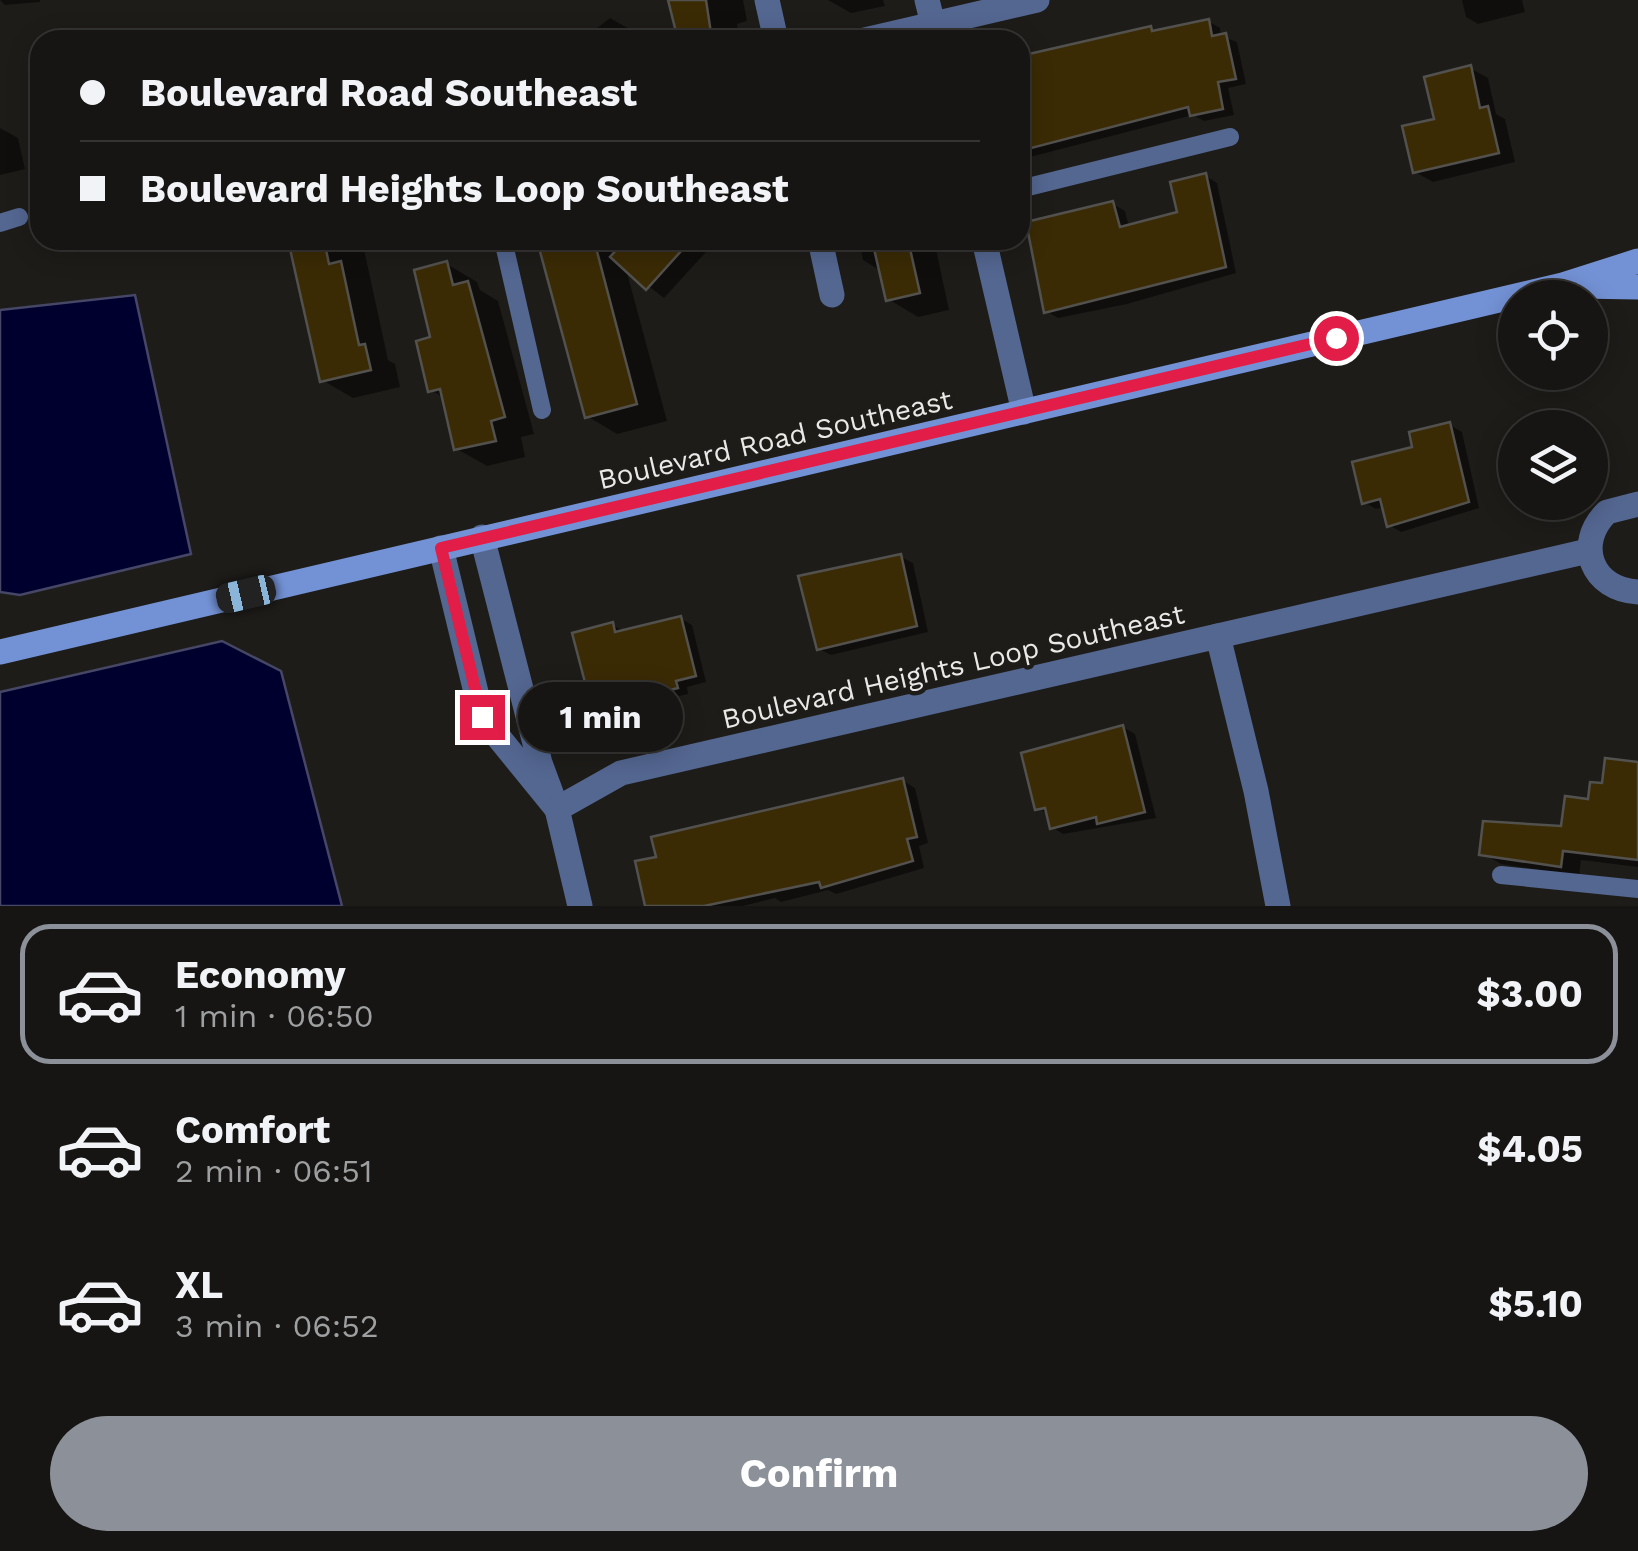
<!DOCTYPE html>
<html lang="en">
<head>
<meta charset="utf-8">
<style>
  :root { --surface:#161513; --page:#232221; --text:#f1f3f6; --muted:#9e9fa0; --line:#353433; --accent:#8c9099 }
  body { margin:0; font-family:"Work Sans",sans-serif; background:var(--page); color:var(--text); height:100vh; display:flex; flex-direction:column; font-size:38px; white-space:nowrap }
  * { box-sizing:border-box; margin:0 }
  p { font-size:32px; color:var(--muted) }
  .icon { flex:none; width:55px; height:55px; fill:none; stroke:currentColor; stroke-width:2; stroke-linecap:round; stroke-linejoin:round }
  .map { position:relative; height:906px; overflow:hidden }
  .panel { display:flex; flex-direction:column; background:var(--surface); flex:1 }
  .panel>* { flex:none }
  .hud { position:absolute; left:30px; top:30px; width:1000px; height:220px; border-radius:30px; box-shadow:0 5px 25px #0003,0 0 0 2px var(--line); display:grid; align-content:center; height:220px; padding:0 50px; background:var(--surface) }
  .buttons { position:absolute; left:1498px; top:280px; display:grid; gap:20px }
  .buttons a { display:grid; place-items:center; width:110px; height:110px; border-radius:50%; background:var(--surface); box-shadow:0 5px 25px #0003,0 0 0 2px var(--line); font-size:50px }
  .end { position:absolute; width:45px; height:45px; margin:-22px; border:12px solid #e11d48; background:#fff; box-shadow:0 0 0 5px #fff }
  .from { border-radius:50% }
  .bubble { position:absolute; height:70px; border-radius:35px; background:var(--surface); box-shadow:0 5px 25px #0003,0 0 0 2px var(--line); font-size:32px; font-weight:700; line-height:70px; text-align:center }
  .car { position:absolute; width:30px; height:60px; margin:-30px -15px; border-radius:12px; box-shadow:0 0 8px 2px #0007; background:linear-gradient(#222 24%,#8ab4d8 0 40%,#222 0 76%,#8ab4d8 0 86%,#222 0) }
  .hud b { display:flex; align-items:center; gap:35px; height:95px; font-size:38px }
  .hud b+b { border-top:2px solid var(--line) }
  .hud i { width:25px; height:25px; background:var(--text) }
  ul { padding:18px 0 0; list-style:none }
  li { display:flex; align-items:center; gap:30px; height:140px; margin:0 20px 15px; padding:0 30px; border:5px solid transparent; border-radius:30px }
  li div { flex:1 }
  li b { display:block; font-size:38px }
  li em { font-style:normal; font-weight:700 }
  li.active { border-color:var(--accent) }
  li>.icon { width:90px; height:90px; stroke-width:1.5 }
  .cta { display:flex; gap:20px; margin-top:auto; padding:20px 50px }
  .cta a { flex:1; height:115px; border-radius:60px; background:var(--accent); color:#fff; font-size:40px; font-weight:700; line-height:115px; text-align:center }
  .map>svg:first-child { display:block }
  .water { fill:#00002f; stroke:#464666; stroke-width:2.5 }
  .shadow { fill:#0007 }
  .building { fill:#3b2b05; stroke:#52514e; stroke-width:2.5 }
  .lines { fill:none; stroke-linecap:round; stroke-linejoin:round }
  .path { stroke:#7d7c7a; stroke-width:5; stroke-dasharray:2.5 8; stroke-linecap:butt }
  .lane { stroke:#546791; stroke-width:18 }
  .street { stroke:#546791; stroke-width:25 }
  .secondary { stroke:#7392d5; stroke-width:25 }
  .route { stroke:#e11d48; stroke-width:12 }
  .labels { text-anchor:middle; stroke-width:9; stroke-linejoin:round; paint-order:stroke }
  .street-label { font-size:28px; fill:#eae9e8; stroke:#1d1c19 }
</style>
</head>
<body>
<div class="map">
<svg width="1638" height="906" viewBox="0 0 1638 906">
  <rect width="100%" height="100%" fill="#1d1c19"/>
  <g class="water">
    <path d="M135,295L191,554L20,595L0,592V310Z"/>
    <path d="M222,641L281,671L342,906H0V692Z"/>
  </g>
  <g class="shadow">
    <path d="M0,0H40V2L5,5Z"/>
    <path d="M671,0H743L747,21L737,24L739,40H681Z"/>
    <path d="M828,0H883L885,6L851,13Z"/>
    <path d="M1462,0H1522L1525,12L1478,24L1466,17Z"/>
    <path d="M610,18L640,35L644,40H582Z"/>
    <path d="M1208,21L1220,28L1221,36L1237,42L1246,84L1228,88L1234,115L1204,121L1193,115L1026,158L1020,155V59L1150,29L1156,32Z"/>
    <path d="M1470,68L1488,78L1496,114L1505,119L1515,162L1433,182L1415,172L1437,121Z"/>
    <path d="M0,128L18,138L25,169L0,175Z"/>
    <path d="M1206,176L1217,183L1236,273L1127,304L1058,318L1046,311L1113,204L1125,211L1129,227L1180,214Z"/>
    <path d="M290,240H362L388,360L395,364L400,387L353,398L322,380Z"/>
    <path d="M562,240H604L620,249L628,240H717L664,298L626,269L667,421L617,434L587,416Z"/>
    <path d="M859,240H934L949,310L918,317L888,299L881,271L863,260Z"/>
    <path d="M447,264L477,282L480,290L498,301L534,434L521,437L525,457L487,466L457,449L445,398L430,390L433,339Z"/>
    <path d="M1450,425L1462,432L1479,508L1401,532L1389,525L1385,507L1376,509L1364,502L1415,449Z"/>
    <path d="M901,557L913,563L928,632L831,655L819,649Z"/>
    <path d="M680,618L692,625L706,682L687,687L688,694L606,714L594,708L613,625L625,632Z"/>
    <path d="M1123,727L1135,734L1156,818L1063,834L1052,827L1049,815L1038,808Z"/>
    <path d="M1638,764V867L1581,860L1579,876L1501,864L1482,853L1564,829L1605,786Z"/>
    <path d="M902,780L915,788L928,843L919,846L924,868L836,894L828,890L781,902L775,898L743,906H648Z"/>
  </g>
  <g class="building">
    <path d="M668,0H706L711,33L678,40Z"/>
    <path d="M1209,19L1212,36L1226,33L1236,79L1218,82L1223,109L1190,116L1188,107L1020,151V56L1151,26L1152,31Z"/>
    <path d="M1471,65L1480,108L1488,106L1499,153L1413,173L1402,126L1434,119L1424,77Z"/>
    <path d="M1206,173L1226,267L1044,313L1026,222L1113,201L1120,227L1177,212L1170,182Z"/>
    <path d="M288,240H324L329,264L341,261L359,345L365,344L371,370L320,382Z"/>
    <path d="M553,240H594L637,404L585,418L538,244Z"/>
    <path d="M625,240H691L646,290L610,257Z"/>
    <path d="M872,240H908L920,293L886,301Z"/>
    <path d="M447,261L453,285L468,281L505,417L491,421L496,441L454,450L440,389L428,392L416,341L430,337L414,270Z"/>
    <path d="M1450,422L1469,502L1387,527L1380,499L1362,504L1352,462L1412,447L1409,432Z"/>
    <path d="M901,554L917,626L817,650L798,576Z"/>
    <path d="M681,616L696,676L676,681L678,688L592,709L572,633L613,622L615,632Z"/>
    <path d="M1123,725L1145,812L1097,824L1096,817L1050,829L1045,808L1035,810L1021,753Z"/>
    <path d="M1605,758L1638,762V860L1563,851L1561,867L1479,855L1483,821L1561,826L1565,796L1588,799L1590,782L1602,783Z"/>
    <path d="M903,778L917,837L907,839L913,861L821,888L819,882L704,906H645L635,861L656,857L651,837Z"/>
  </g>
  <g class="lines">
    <path class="path" d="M1590,317L1594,318"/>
    <g class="lane">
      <path d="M1020,189L1230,137"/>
      <path d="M0,223L19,217"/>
      <path d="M503,240L542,410"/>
      <path d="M1501,875L1638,889"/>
    </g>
    <g class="street">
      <path d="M767,0L776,40"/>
      <path d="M927,0L937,40"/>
      <path d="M865,40L1037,0"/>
      <path d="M820,240L832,295"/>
      <path d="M984,240L1024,412"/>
      <path d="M1638,504L1607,512C1574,544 1592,590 1638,592"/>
      <path d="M441,548L482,717L557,809L540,763L482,537"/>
      <path d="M1218,636L1588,551"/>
      <path d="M580,906L557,809L621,773L1218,636L1256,791L1278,906"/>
    </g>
    <g class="secondary">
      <path d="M1578,286L1638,287"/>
      <path d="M0,652L1563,285L1638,261"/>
    </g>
  </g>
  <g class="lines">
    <path class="route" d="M482,717L441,548L1336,338"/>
  </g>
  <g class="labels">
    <g class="street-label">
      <text transform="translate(775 439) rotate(-13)" y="10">Boulevard Road Southeast</text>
      <text transform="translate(953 666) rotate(-13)" y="10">Boulevard Heights Loop Southeast</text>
    </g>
  </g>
</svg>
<div class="buttons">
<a><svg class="icon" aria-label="locate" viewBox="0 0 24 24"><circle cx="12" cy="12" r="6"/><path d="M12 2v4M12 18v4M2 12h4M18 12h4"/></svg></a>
<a><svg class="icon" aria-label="layers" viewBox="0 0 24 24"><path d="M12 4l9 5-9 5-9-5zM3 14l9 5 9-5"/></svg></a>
</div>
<i class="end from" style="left:1336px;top:338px"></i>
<i class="end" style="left:482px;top:717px"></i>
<div class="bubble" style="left:518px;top:682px;width:165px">1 min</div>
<i class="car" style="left:246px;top:594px;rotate:257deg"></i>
<div class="hud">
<b><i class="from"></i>Boulevard Road Southeast</b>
<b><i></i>Boulevard Heights Loop Southeast</b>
</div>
</div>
<section class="panel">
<ul>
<li class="active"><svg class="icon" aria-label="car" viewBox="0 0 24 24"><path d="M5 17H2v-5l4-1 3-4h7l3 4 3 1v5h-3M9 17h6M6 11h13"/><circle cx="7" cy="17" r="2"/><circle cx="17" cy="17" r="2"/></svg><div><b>Economy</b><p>1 min · 06:50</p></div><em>$3.00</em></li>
<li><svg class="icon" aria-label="car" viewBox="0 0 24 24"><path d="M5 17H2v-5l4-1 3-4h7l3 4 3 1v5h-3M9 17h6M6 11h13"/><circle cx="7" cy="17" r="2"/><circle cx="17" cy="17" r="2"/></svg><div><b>Comfort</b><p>2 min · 06:51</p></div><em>$4.05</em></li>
<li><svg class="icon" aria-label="car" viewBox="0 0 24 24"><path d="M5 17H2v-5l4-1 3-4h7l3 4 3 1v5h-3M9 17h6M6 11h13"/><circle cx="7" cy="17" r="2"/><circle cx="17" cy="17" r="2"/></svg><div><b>XL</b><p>3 min · 06:52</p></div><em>$5.10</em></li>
</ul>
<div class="cta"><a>Confirm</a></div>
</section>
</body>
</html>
